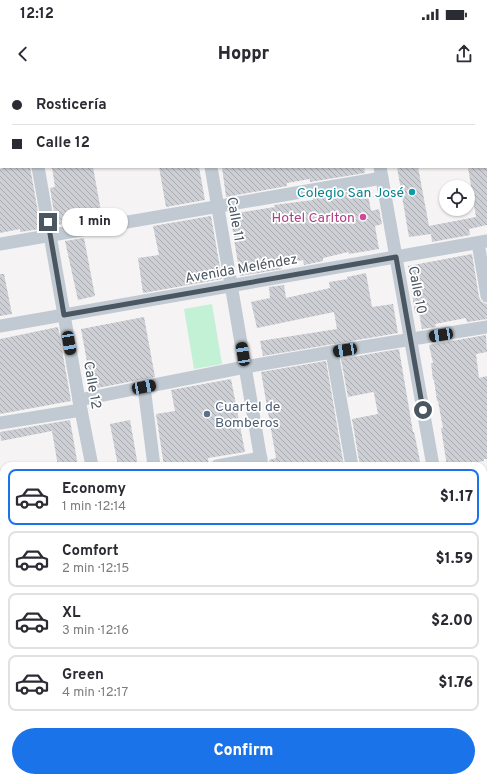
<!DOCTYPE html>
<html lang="en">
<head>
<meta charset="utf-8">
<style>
  :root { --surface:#fff; --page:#f7f7f7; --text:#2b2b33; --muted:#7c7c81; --line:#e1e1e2; --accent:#1a73e8 }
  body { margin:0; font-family:Overpass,sans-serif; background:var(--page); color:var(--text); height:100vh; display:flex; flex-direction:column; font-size:15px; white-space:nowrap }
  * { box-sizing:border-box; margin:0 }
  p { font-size:13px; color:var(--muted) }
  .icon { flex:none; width:22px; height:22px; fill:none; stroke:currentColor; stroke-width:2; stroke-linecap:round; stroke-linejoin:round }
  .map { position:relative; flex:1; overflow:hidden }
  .drawer { position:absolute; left:0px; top:382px; width:487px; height:320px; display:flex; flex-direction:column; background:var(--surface); border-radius:12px 12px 0 0; box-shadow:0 1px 3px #0004 }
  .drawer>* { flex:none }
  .top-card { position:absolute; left:0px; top:0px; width:487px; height:88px; box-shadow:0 1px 3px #0004; display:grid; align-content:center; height:88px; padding:0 12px; background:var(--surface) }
  .controls { position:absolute; left:439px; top:100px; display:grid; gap:8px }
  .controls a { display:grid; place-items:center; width:36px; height:36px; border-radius:50%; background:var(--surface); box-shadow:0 1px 3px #0004; font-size:20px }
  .end { position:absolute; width:18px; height:18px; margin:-9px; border:5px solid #4a5661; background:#fff; box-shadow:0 0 0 2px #fff }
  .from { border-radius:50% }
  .bubble { position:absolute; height:28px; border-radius:14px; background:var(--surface); box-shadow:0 1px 3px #0004; font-size:13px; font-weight:800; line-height:28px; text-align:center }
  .car { position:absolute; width:12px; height:24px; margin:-12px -6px; border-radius:5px; box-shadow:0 0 3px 1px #0007; background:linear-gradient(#222 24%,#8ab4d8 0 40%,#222 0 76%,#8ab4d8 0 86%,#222 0) }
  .top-card b { display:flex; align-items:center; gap:14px; height:38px; font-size:15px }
  .top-card b+b { border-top:1px solid var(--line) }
  .top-card i { width:10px; height:10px; background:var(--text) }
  ul { padding:7px 0 0; list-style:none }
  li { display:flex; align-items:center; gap:12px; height:56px; margin:0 8px 6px; padding:0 4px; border:2px solid var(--line); border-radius:8px }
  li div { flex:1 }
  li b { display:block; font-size:15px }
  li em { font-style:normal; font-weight:800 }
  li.on { border-color:var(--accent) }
  li>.icon { width:36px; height:36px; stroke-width:1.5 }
  .primary-button { display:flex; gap:8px; margin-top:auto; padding:8px 12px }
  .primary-button a { flex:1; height:46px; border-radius:24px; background:var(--accent); color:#fff; font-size:16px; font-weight:800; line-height:46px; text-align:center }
  .status { display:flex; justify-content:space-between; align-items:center; height:28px; padding:0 20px; background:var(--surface); direction:ltr }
  .status svg { height:11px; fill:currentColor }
  header { display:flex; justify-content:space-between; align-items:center; height:52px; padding:0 12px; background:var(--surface); font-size:18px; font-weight:800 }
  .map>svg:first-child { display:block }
  .grass { fill:#c3f1d5 }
  .building { fill:url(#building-back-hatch) }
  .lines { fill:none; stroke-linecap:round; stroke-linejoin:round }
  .minor { stroke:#c1cad2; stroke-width:13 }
  .route { stroke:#4a5661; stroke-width:5 }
  .culture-dot { fill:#0f9aa8; stroke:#fff; stroke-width:1.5 }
  .hotel-dot { fill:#d1479c; stroke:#fff; stroke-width:1.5 }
  .service-dot { fill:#5c6f8a; stroke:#fff; stroke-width:1.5 }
  .labels { text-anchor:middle; stroke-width:3.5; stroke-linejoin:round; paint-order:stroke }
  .culture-label { font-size:14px; fill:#0d838f; stroke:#fff; text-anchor:end }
  .hotel-label { font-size:14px; fill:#b23c85; stroke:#fff; text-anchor:end }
  .street-label { font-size:14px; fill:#4a5661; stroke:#fff }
  .service-label { font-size:14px; fill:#4e5e75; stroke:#fff; text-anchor:start }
</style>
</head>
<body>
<div class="status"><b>12:12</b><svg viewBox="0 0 49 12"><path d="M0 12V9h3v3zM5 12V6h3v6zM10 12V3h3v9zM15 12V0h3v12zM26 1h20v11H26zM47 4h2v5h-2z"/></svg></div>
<header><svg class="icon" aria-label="back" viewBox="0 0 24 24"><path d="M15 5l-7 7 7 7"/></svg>Hoppr<svg class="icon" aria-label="share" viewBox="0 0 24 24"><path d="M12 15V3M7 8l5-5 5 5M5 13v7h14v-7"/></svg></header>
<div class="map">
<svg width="487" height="702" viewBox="0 0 487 702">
  <defs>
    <pattern id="building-back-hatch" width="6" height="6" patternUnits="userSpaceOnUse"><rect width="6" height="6" fill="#cdcfd5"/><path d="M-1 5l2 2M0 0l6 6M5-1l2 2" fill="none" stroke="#a8abb0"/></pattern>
  </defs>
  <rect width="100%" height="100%" fill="#f5f3f3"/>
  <g class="grass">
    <path d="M212,224L222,284L194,289L184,229Z"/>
    <path d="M0,615H4V698H308V702H0Z"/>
  </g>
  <g class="building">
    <path d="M6,87H30L41,149L20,152V149L0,153V89Z"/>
    <path d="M52,87H93L102,137L81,141V142L56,145L50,108L55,107Z"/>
    <path d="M159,87H199L205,120L166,127Z"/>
    <path d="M222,87H364L365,93L310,102V99L287,103V106L226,117Z"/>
    <path d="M397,87H418L429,146L476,137L468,87H487V145L469,149L470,155L432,162L431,154L409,157Z"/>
    <path d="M367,109L371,131L379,129L382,144L375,146L379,169L349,174L348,172L323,178V181L304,185L303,180L281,184L282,189L240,196L230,134L275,127L274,125L313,120V118Z"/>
    <path d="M211,136L222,199L143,213L138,178L159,175L153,146Z"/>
    <path d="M84,158L95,216L78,220L65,161Z"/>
    <path d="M472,174L479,217L481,221L484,223L487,224V239L467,242L466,238L435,244L436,247L422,249L419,233H415L408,186Z"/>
    <path d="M366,193L372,227L393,224L398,253L263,276L260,261L337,249L334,232L257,248L251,222L270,218L269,207L284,205L286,218L330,208L329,202L348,199L347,197Z"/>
    <path d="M0,194H4L12,234L0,236Z"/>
    <path d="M144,237L155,297L92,309L81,249Z"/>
    <path d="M58,247L71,321L0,334V259Z"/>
    <path d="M486,255L487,272L476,274L479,298L487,296V379H484V381L454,386H447L441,348H443L438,321H437L434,300H433L431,283H433L429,265Z"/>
    <path d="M399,269L413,352H414L421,386H360L352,339L378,334L374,313L373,312L348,317L341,279Z"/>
    <path d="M326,281L344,386H270L269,380L276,378L261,292Z"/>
    <path d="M231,299L245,372L208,378L209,386H164L156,334L175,331L171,310Z"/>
    <path d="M70,340L78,386H58L52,351L1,361L0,352Z"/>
    <path d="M130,340L138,386H118L110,344Z"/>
  </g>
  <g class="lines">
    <g class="minor">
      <path d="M24,0V1"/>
      <path d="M196,0V1"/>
      <path d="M365,0V1"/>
      <path d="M0,81H1"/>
      <path d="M38,87L79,320L92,386"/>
      <path d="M211,87L262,386"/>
      <path d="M380,87L433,386"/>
      <path d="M478,163L487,216"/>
      <path d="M0,164L382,98"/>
      <path d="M0,246L487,161"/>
      <path d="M332,272L352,386"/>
      <path d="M79,320L144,307"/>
      <path d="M0,343L81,330"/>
      <path d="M154,386L144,307L245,287L332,272L487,247"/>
      <path d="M217,386L261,378"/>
      <path d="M483,526L487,525"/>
      <path d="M0,611L4,610"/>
      <path d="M483,674L487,697"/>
      <path d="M317,698L318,702"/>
      <path d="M406,698V702"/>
    </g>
  </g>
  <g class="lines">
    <path class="route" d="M48,142L64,235L396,177L423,330"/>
  </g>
  <circle class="culture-dot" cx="412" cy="112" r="4"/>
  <circle class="hotel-dot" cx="363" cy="137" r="4"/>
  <circle class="service-dot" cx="207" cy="334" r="4"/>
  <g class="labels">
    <g class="culture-label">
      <text x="404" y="117">Colegio San José</text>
    </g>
    <g class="hotel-label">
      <text x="355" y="142">Hotel Carlton</text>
    </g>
    <g class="street-label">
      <text transform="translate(236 139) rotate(80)" y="5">Calle 11</text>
      <text transform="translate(241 188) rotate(-10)" y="5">Avenida Meléndez</text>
      <text transform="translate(418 210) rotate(79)" y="5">Calle 10</text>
      <text transform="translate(93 305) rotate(80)" y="5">Calle 12</text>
    </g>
    <g class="service-label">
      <text x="215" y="331">Cuartel de<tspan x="215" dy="16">Bomberos</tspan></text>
    </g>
  </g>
</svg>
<div class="controls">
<a><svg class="icon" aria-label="locate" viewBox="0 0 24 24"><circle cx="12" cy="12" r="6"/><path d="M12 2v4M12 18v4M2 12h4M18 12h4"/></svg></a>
</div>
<i class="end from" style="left:423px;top:330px"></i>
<i class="end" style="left:48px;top:142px"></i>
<div class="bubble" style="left:62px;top:128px;width:66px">1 min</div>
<i class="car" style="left:441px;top:255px;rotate:261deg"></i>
<i class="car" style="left:69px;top:263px;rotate:170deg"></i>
<i class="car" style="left:345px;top:270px;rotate:261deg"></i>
<i class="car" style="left:243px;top:274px;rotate:351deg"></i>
<i class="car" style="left:144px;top:307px;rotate:79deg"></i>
<div class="top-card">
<b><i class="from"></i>Rosticería</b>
<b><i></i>Calle 12</b>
</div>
<section class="drawer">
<ul>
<li class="on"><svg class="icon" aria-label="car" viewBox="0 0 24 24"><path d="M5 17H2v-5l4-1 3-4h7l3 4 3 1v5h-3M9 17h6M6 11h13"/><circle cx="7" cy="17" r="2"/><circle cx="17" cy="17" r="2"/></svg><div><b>Economy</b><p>1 min · 12:14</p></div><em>$1.17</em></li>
<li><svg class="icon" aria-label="car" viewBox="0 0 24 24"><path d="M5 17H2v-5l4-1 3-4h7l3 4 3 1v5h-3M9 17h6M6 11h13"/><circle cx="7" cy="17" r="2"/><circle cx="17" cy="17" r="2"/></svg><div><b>Comfort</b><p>2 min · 12:15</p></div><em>$1.59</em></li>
<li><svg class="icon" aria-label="car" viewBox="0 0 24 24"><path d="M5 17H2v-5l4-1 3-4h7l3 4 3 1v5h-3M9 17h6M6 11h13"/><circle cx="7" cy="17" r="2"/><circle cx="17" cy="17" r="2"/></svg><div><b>XL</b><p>3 min · 12:16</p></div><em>$2.00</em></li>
<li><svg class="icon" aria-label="car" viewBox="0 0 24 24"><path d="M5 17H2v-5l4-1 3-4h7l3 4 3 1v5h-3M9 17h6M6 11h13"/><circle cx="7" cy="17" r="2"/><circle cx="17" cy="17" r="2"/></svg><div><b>Green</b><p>4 min · 12:17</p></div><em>$1.76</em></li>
</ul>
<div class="primary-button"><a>Confirm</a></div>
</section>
</div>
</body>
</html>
